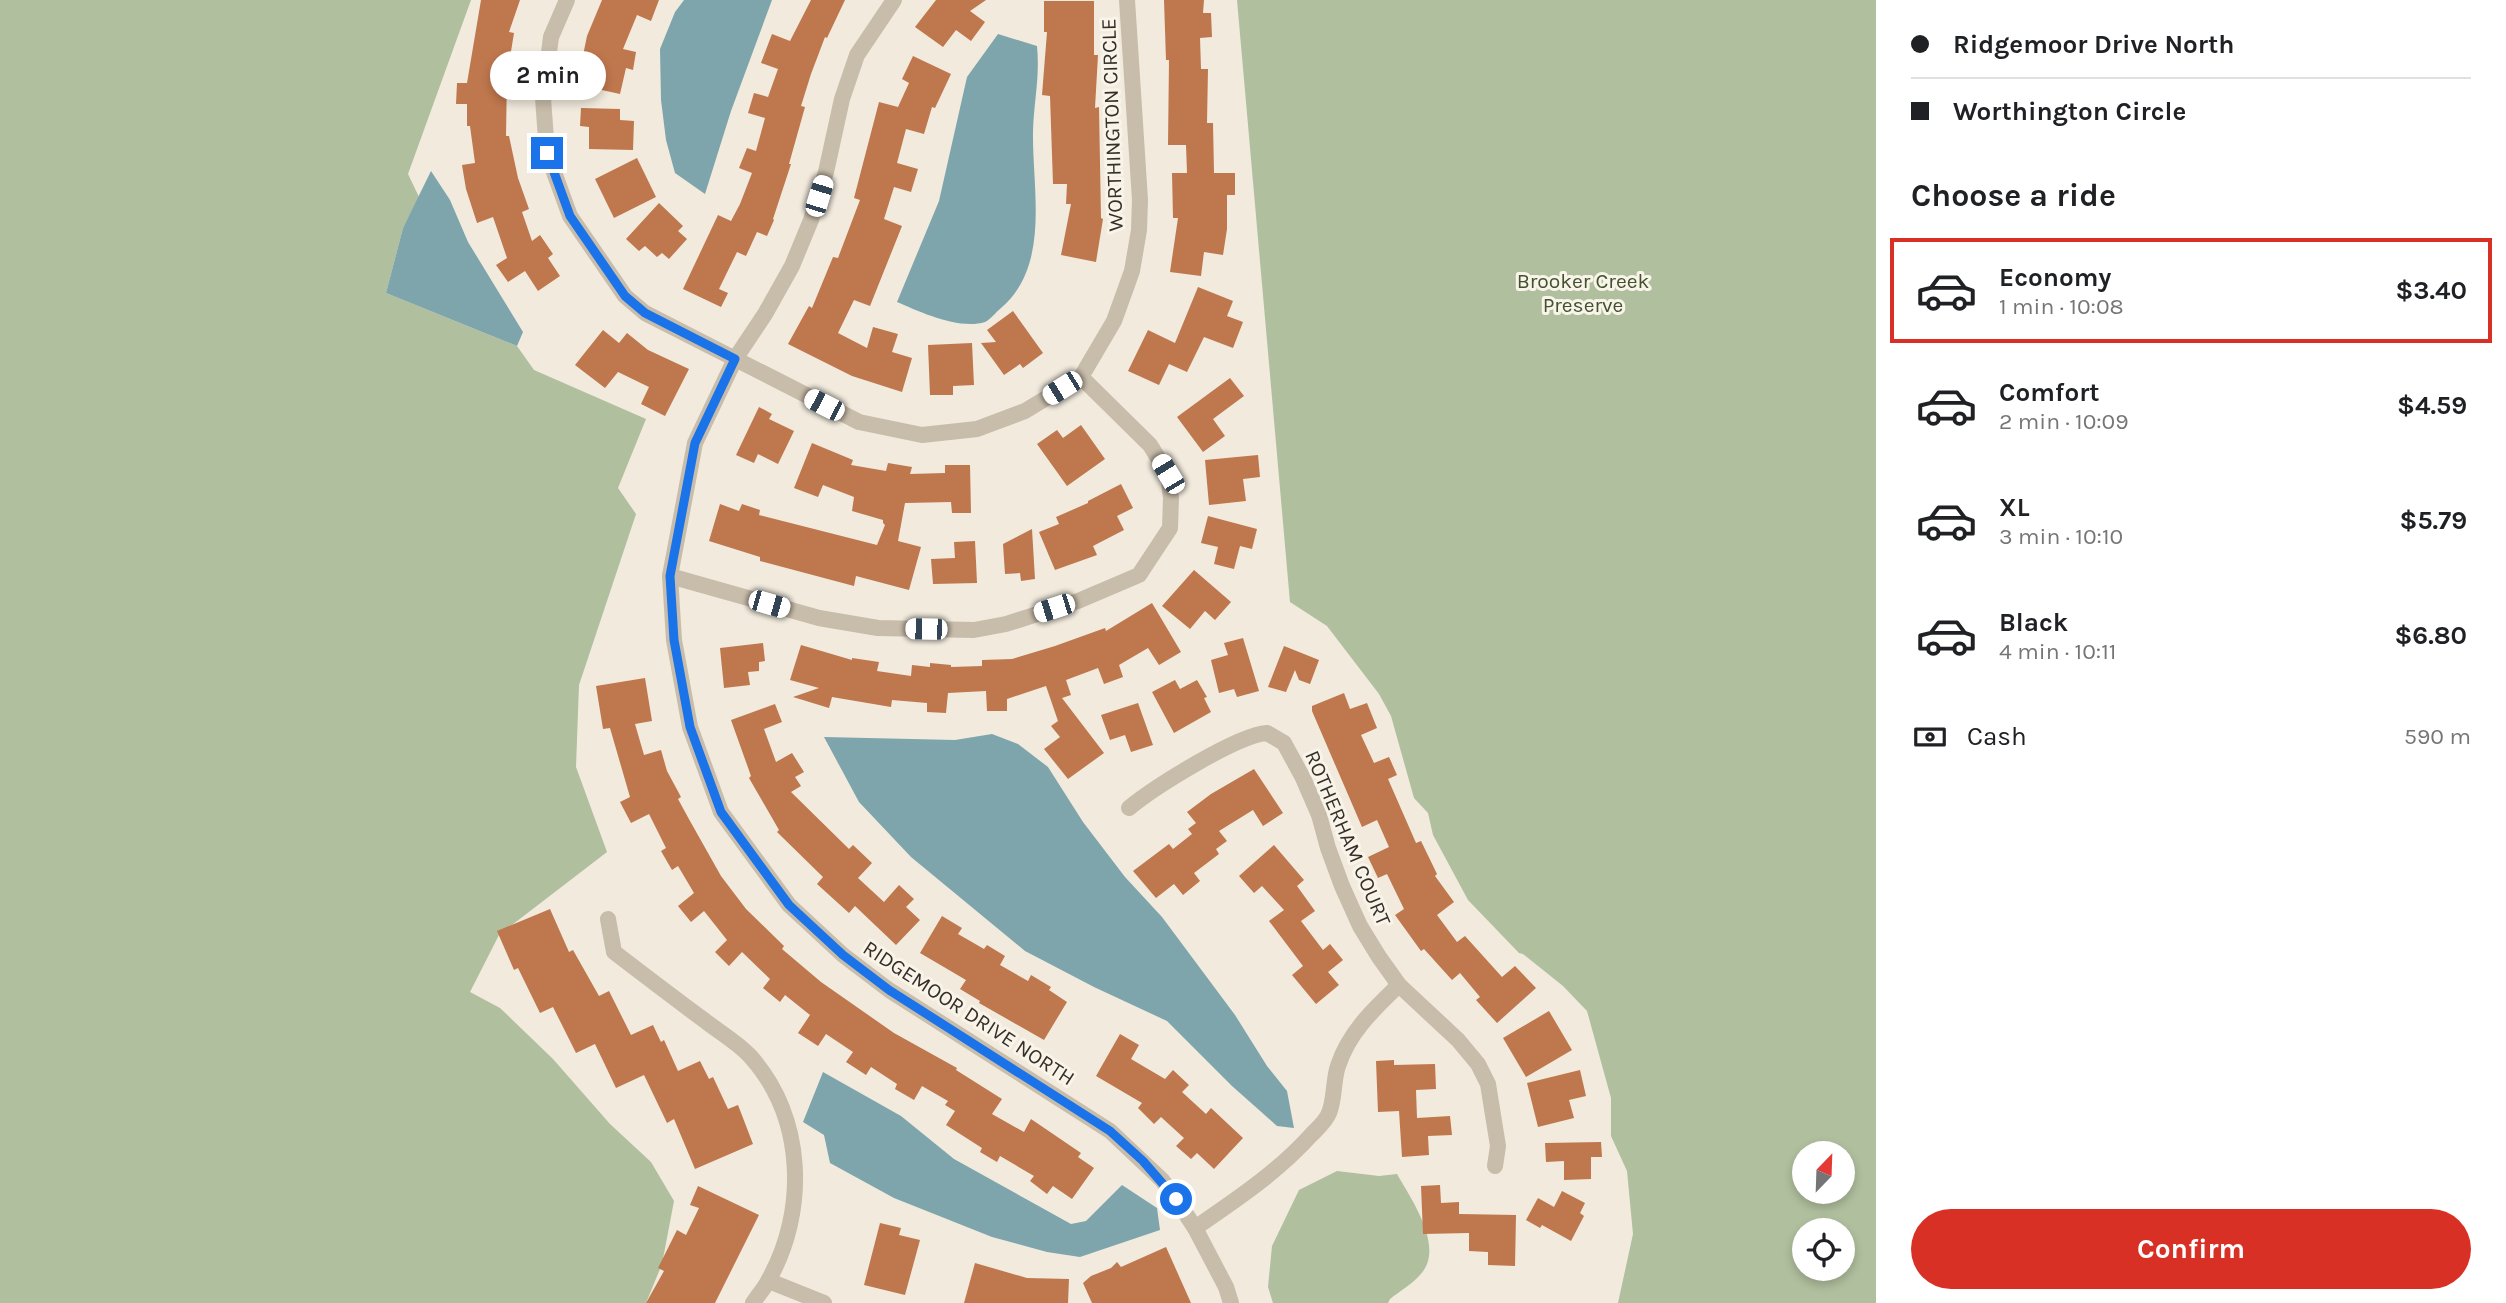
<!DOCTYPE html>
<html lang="en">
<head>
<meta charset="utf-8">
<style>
  :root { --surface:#fff; --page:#f6f6f6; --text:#202124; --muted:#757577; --line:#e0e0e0; --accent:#d93025 }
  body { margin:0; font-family:Karla,sans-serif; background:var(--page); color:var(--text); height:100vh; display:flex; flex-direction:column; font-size:26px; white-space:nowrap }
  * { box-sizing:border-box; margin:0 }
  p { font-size:23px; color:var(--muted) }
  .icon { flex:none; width:38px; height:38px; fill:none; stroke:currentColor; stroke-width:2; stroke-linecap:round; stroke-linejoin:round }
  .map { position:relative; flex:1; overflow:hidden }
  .side { display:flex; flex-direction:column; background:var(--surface); width:630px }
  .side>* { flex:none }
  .guide { display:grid; align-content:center; height:154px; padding:0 35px; background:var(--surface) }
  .needle { width:46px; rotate:23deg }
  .buttons { position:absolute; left:1792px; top:1141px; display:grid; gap:14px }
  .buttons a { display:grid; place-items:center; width:63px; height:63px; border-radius:50%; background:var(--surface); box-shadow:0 4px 10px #0003; font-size:35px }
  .end { position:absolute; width:32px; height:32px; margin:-16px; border:9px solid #1a73e8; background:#fff; box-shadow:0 0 0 4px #fff }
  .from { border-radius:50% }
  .bubble { position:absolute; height:49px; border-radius:24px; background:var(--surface); box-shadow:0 4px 10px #0003; font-size:23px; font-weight:700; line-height:49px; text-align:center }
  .car { position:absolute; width:21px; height:42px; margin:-21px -10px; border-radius:9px; box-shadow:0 0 5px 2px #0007; background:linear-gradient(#fff 24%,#345 0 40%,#fff 0 76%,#345 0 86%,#fff 0) }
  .guide b { display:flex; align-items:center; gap:24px; height:66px; font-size:26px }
  .guide b+b { border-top:2px solid var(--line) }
  .guide i { width:18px; height:18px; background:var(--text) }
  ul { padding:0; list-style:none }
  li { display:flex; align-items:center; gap:21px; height:105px; margin:0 14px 10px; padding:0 21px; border:4px solid transparent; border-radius:0px }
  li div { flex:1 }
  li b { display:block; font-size:26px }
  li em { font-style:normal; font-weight:700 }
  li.on { border-color:var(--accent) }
  li>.icon { width:63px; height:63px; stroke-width:1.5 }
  h2 { padding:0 35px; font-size:32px; line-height:84px }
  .pay { display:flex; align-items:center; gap:18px; height:77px; padding:0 35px; font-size:26px }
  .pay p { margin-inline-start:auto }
  .cta { display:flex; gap:14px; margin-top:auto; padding:14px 35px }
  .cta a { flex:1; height:80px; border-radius:42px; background:var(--accent); color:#fff; font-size:28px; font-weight:700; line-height:80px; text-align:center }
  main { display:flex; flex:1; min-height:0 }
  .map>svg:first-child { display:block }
  .green { fill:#b0bf9e; fill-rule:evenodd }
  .water { fill:#7ea5ac }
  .building { fill:#bf774d }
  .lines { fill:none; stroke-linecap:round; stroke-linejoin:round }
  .minor { stroke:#c8bcaa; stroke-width:16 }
  .route { stroke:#1a73e8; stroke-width:9 }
  .labels { text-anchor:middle; stroke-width:6; stroke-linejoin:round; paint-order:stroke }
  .street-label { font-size:21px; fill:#362f29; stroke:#f9f4e9 }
  .park-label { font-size:21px; fill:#41532e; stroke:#f9f4e9 }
</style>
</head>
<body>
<main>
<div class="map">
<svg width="1876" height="1303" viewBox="0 0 1876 1303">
  <rect width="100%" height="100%" fill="#f1eadd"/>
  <g class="green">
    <path d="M0,0H471L408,174L419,197L403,228L386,293L517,346L534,370L646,419L618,488L636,514L579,685L576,767L607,852L499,935L470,992L500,1008L553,1059L610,1124L651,1162L674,1201L662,1264L646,1303H0Z"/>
    <path d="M1237,0H1876V1303H1618L1633,1234L1627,1171L1611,1136V1098L1587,1011L1563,986L1523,954L1519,953L1468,900L1433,835L1428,813L1414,798L1391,716L1379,694L1327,626L1290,602ZM1804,1153H1843V1192H1804ZM1804,1230H1843V1269H1804Z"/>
    <path d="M1337,1171L1379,1176L1397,1174C1411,1199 1446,1248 1420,1275C1412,1284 1400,1291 1390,1299L1388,1303H1273L1268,1287L1272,1246L1299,1190Z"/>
  </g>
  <g class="water">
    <path d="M684,0H772L731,111L705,194L675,173L666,140L661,100L660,49L675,12Z"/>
    <path d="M998,34L1037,46C1040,77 1034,101 1033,131C1032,189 1051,265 1001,308C996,312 990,320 985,322C959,330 920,312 897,302L939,201L967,77Z"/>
    <path d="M431,171L450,200L468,242L523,332L517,346L386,293L403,228Z"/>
    <path d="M992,734L1018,744L1048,767L1083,822L1125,877L1162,917L1235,1015L1267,1066L1287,1091L1294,1128L1277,1126L1232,1086L1167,1021L1094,987L1025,951L911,857L859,802L824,737L955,740Z"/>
    <path d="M823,1072L901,1116L954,1159L1071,1224L1086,1221L1122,1185L1157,1208L1160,1230L1080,1257L1047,1252L992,1237L894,1198L830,1163L824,1135L803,1122Z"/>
  </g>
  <g class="building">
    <path d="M481,0H520L509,32L514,33L507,76L506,136H509L518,178L529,209L522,212L532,241L540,235L553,254L548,258L560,276L538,291L525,271L508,282L496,265L507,258L493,217L477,223L466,189L462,165L475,163L470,126H467V104H456L457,83H467Z"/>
    <path d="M602,0H659L651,21L637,15L623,49L636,52L633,70L626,68L620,94L588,87L592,68L581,65L587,36Z"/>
    <path d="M811,0H845L827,38L825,37L811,74L801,106L805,107L789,164H791L773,219L774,220L767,236L757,232L746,256L737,252L719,289L728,293L721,307L683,289L718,215L731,221L740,204L752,173L739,168L747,148L756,151L765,118L748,113L754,93L768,97L778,69L761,63L772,34L790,41Z"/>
    <path d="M936,0H986L970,11L985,22L971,41L956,30L943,47L915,27Z"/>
    <path d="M1164,0H1204L1203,13H1211L1212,37L1200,38L1201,69H1208L1207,123H1213L1214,173H1235V195H1227V229L1223,255L1204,252L1201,276L1170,272L1178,218H1173L1172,173H1187L1186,145H1168L1169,60H1166Z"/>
    <path d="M1044,1H1094V55H1098L1095,108L1099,107L1101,218L1103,219L1096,262L1061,255L1071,204H1066L1067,184H1053L1050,96L1042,95L1047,32H1044Z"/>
    <path d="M913,56L951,74L935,108L932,107L924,134L906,129L897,163L918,169L911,192L894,187L884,219L902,226L870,306L854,300L838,333L867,348L873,327L898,334L892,352L912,358L902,392L852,376L788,344L809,306L812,308L833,257L838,258L860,200L854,198L879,102L898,107L909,83L902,79Z"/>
    <path d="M581,108L620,109V120L634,121L633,150L589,149V127L580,126Z"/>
    <path d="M637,158L656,197L614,218L595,179Z"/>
    <path d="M659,203L683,226L678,231L687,239L669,259L662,253L657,257L645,246L639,251L626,239Z"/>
    <path d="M1198,287L1233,301L1227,316L1243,322L1233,348L1204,337L1187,372L1169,364L1159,385L1128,371L1148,330L1175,343Z"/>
    <path d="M1013,311L1043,353L1023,368L1020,364L1004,375L981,343L996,342L987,330Z"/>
    <path d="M603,330L619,343L627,333L648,350L689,369L665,416L641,404L649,387L618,372L605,388L575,365Z"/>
    <path d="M972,343L974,385L953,386V395H930L928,345Z"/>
    <path d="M1230,378L1244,396L1213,419L1225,436L1203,452L1177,417Z"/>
    <path d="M759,407L772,414L769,419L794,431L778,464L758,454L754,463L736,455Z"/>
    <path d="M1081,425L1105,459L1067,486L1037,444L1057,430L1063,438Z"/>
    <path d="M812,443L853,460L851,465L886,471L888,463L912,467L910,474L945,473V465H970L971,513H952L951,502L905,503L898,541L921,547L909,590L856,576L854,586L760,561V557L709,541L720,504L739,511L742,504L760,510L759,515L877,545L885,525L883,523V520L852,511L854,497L823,485L818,497L794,488Z"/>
    <path d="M1258,455L1260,477L1243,479L1246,501L1209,505L1205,460Z"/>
    <path d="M1121,484L1133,508L1117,516L1124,530L1093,546L1097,555L1055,570L1039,532L1059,524L1056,517L1088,503V501Z"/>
    <path d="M1208,516L1257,529L1252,549L1240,546L1234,569L1214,564L1218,547L1201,543Z"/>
    <path d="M1032,529L1035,579L1021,581L1020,573L1005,574L1003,544Z"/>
    <path d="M975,541L977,583L933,584L931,559L955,558L954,542Z"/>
    <path d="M1194,570L1231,602L1215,620L1205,611L1190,629L1162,606Z"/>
    <path d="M1152,603L1181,652L1159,665L1148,648L1119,665L1123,677L1104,684L1098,668L1066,680L1071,695L1062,698L1104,753L1068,779L1044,749L1060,737L1051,726L1058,721L1046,686L1007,699V711H987L986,691L948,693L946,713L927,712V703L892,700L891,707L832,697L829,708L793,697L819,688L790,680L801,645L852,660V658L879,662L877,671L911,676L912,665L930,667V663L951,665V667L982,666V660L1012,659L1055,646L1105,628L1106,631Z"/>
    <path d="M1243,638L1259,691L1237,697L1234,689L1219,693L1211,660L1228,655L1224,643Z"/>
    <path d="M763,643L765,661L759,662V671L748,672L750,685L724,688L720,648Z"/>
    <path d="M1284,646L1319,660L1310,684L1299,680L1295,670L1286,692L1268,687Z"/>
    <path d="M645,678L652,721L635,724L644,755L661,750L667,771L681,797L678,799L690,821L721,876L746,909L784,946L782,949L821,982L894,1033L957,1068L956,1070L1002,1099L992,1114L1024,1132L1031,1119L1081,1153L1078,1157L1094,1168L1072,1199L1053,1186L1047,1194L1030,1181L1034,1176L1000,1156L997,1162L980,1152L982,1148L946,1125L955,1111L945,1105L948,1101L922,1086L914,1100L895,1089L897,1084L871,1067L866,1075L846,1062L853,1052L826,1034L818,1046L798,1033L810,1015L785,995L780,1002L763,988L770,979L742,952L729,966L715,952L727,940L704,911L691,922L678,906L694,893L678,866L672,870L661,851L666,848L649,814L631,823L620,802L630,797L610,728L603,729L596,686Z"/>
    <path d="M1175,680L1180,689L1197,680L1207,697L1204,698L1211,712L1174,733L1152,692Z"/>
    <path d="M1344,693L1350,709L1367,703L1377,728L1361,735L1374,763L1389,757L1397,775L1388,779L1416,843L1421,841L1437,874L1435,876L1454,902L1437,915L1457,942L1465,936L1502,977L1515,966L1536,988L1497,1023L1476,1000L1480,997L1460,973L1452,980L1424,949L1421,951L1395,915L1404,909L1387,874L1378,878L1368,857L1389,847L1377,820L1362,827L1312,711V706Z"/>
    <path d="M1138,703L1153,745L1131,752L1125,735L1110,740L1101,715Z"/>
    <path d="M775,704L782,722L764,729L776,762L792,753L804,772L795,777L801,786L791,792L849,849L853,845L872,863L858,878L884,902L899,885L914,899L906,907L920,920L896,945L855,906L849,913L817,884L823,877L777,832L779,830L749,778L751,776L731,720Z"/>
    <path d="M1254,769L1283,813L1263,826L1253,810L1219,831L1227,841L1216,849L1219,854L1194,873L1200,881L1183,895L1174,884L1156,898L1133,871L1169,844L1173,849L1192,834L1188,829L1196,823L1187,812L1211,794Z"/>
    <path d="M1274,845L1304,880L1297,886L1315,911L1301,921L1323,950L1330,944L1343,960L1328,972L1339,985L1316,1004L1292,975L1303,966L1269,921L1284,910L1262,886L1254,893L1239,876Z"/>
    <path d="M550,909L569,952L573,950L599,996L609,991L631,1035L653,1025L661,1042L664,1040L678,1071L700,1061L709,1079L713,1077L728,1109L738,1105L753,1144L695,1169L674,1119L667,1123L644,1075L616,1088L595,1044L576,1053L553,1007L540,1013L518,968L514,970L497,931Z"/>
    <path d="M942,916L962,928L958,934L984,949L987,945L1005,956L1000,965L1028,981L1031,975L1051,987L1049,990L1067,1002L1044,1040L979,1003L980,1001L960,989L966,980L920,953Z"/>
    <path d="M1549,1011L1572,1050L1526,1077L1503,1038Z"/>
    <path d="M1120,1034L1139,1045L1131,1059L1165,1079L1173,1070L1189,1085L1182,1092L1206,1114L1211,1108L1243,1138L1214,1169L1197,1153L1191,1159L1176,1146L1184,1138L1161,1117L1154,1124L1138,1108L1142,1103L1096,1076Z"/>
    <path d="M1394,1060V1065L1435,1064L1436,1089L1416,1090L1417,1118L1450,1116L1452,1135L1428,1136L1429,1155L1402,1157L1399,1111L1378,1112L1376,1061Z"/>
    <path d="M1580,1070L1586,1096L1569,1100L1574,1118L1538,1127L1527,1083Z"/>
    <path d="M1601,1142L1602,1157H1591V1179L1564,1180V1161L1546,1162L1545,1143Z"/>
    <path d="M1440,1185L1441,1203L1459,1202V1214L1516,1215L1515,1266L1488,1265V1252L1469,1251V1233L1423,1234L1421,1186Z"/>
    <path d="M698,1186L759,1215L715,1303H646L664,1271L658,1268L677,1230L686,1235L699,1208L690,1205Z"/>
    <path d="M1562,1191L1585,1203L1580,1213L1584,1216L1571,1241L1542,1225L1540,1228L1526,1220L1538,1198L1554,1207Z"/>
    <path d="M880,1223L901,1228L899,1235L920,1240L905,1295L864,1285Z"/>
    <path d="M1166,1247L1191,1303H1092L1083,1283L1091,1276L1111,1268L1117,1262L1121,1267Z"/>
    <path d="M975,1263L1027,1278L1069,1279L1068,1303H964Z"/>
  </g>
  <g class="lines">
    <g class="minor">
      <path d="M567,0L551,37L543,98L547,153L570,216L625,296L645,313L859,422L922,435L977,429L1025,411L1081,377L1114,321L1132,271L1139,230L1140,200L1127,0"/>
      <path d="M894,0L857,55L842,99L826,172L811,220L792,266L765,314L735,359L695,443L670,576L674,640L690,727L721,812L789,905L843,955L889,990L1110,1131L1162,1180L1176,1199L1195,1228L1226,1287L1231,1303"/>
      <path d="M670,576L819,618L878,628L974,630L1006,624L1078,601L1139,575L1170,528L1171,498L1168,474L1150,445L1081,377"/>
      <path d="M1129,808C1153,788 1237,735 1267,733L1284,743L1303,778L1319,815L1328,848L1342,886L1360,926L1379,957L1399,985L1458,1040L1478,1064L1488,1084L1498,1146L1495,1166"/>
      <path d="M608,919L614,952C644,975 674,998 704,1020C719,1032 737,1042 750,1056C805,1117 808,1211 768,1281C764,1289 758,1295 753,1303"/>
      <path d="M1195,1228C1237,1199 1278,1172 1312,1134C1318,1128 1326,1121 1329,1113C1335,1099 1333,1080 1338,1066C1349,1032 1374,1009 1399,985"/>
      <path d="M769,1281L824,1303"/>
    </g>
  </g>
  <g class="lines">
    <path class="route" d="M547,153L570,216L625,296L645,313L735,359L695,443L670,576L674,640L690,727L721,812L789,905L843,955L889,990L1110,1131L1143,1161L1176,1199"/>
  </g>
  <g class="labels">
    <g class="street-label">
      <text transform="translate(1112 125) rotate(-92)" y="7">WORTHINGTON CIRCLE</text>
      <text transform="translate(1348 838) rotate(67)" y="7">ROTHERHAM COURT</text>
      <text transform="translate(969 1013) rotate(33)" y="7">RIDGEMOOR DRIVE NORTH</text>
    </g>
    <g class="park-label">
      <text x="1583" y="288">Brooker Creek<tspan x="1583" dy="24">Preserve</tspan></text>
    </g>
  </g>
</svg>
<div class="buttons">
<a><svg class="needle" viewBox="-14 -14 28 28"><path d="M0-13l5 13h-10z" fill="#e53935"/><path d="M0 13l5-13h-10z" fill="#757577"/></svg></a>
<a><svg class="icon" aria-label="locate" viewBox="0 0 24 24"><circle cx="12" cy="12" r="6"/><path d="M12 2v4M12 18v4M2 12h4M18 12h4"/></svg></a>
</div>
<i class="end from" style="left:1176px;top:1199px"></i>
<i class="end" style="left:547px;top:153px"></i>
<div class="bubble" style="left:490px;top:51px;width:116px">2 min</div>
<i class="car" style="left:819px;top:196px;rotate:17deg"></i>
<i class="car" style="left:1062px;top:388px;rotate:238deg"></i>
<i class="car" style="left:824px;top:405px;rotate:297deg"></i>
<i class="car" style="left:1168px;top:474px;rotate:329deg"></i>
<i class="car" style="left:769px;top:604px;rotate:106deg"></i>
<i class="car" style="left:1054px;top:608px;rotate:252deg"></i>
<i class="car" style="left:926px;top:629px;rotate:271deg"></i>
</div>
<section class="side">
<div class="guide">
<b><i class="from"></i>Ridgemoor Drive North</b>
<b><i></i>Worthington Circle</b>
</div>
<h2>Choose a ride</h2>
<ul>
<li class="on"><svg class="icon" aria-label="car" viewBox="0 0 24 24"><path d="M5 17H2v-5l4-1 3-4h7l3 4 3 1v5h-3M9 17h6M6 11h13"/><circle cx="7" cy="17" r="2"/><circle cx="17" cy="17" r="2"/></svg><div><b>Economy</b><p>1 min · 10:08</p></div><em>$3.40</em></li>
<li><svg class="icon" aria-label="car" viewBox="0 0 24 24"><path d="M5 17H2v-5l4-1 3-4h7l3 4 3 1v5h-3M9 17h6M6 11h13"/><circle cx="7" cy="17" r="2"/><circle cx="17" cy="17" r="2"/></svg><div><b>Comfort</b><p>2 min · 10:09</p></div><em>$4.59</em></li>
<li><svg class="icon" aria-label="car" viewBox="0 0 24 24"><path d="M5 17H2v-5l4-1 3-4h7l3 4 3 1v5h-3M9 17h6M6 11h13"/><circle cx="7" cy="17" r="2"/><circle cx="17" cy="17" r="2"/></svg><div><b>XL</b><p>3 min · 10:10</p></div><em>$5.79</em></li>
<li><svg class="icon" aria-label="car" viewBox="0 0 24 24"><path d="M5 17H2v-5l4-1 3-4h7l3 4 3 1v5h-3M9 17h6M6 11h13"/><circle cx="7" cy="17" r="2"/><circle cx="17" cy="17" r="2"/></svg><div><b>Black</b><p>4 min · 10:11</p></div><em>$6.80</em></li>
</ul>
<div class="pay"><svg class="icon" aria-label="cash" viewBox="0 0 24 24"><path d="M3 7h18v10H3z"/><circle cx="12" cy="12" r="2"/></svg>Cash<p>590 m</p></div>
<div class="cta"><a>Confirm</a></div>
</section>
</main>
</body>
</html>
